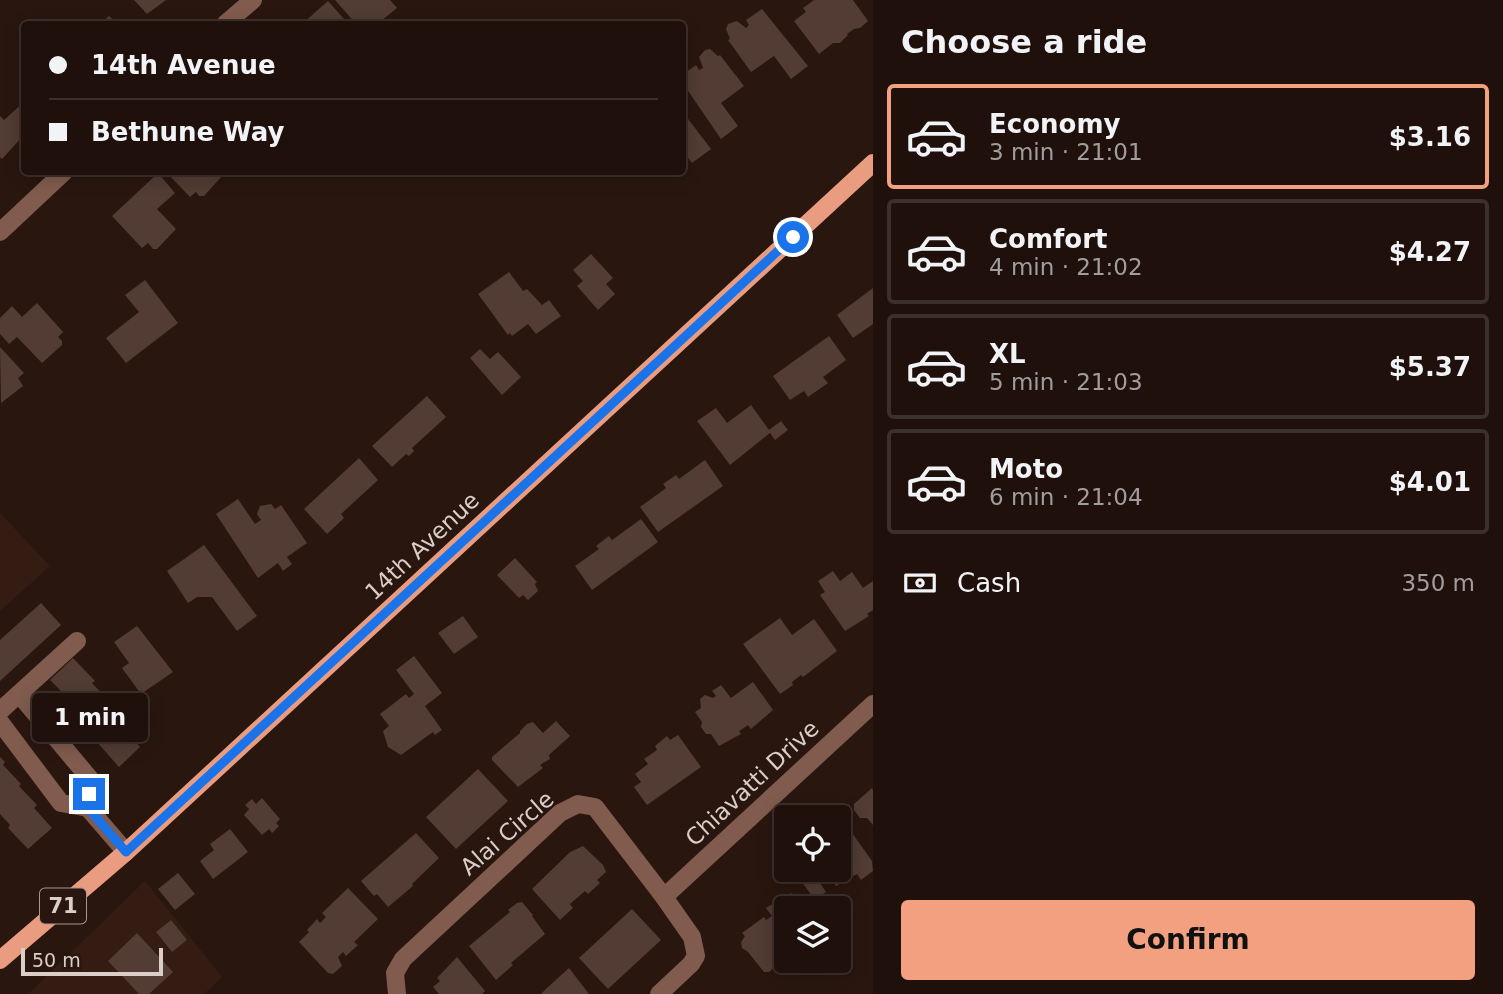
<!DOCTYPE html>
<html lang="en">
<head>
<meta charset="utf-8">
<style>
  :root { --surface:#1f100b; --page:#271914; --text:#f1f3f6; --muted:#a19d9d; --line:#3c302c; --accent:#f2a080 }
  body { margin:0; font-family:"DejaVu Sans",sans-serif; background:var(--page); color:var(--text); height:100vh; display:flex; flex-direction:column; font-size:26px; white-space:nowrap }
  * { box-sizing:border-box; margin:0 }
  p { font-size:23px; color:var(--muted) }
  .icon { flex:none; width:38px; height:38px; fill:none; stroke:currentColor; stroke-width:2; stroke-linecap:round; stroke-linejoin:round }
  .map { position:relative; flex:1; overflow:hidden }
  .details { display:flex; flex-direction:column; background:var(--surface); width:630px }
  .details>* { flex:none }
  .top-card { position:absolute; left:21px; top:21px; width:665px; height:154px; border-radius:7px; box-shadow:0 4px 18px #0003,0 0 0 2px var(--line); display:grid; align-content:center; height:154px; padding:0 28px; background:var(--surface) }
  .controls { position:absolute; left:774px; top:805px; display:grid; gap:14px }
  .controls a { display:grid; place-items:center; width:77px; height:77px; border-radius:7px; background:var(--surface); box-shadow:0 4px 18px #0003,0 0 0 2px var(--line); font-size:35px }
  .scale { position:absolute; left:21px; bottom:18px; width:142px; box-sizing:border-box; padding-left:7px; border:4px solid #dbcec9; border-top:0; font-size:19px; line-height:24px; white-space:nowrap; color:#dbcec9; -webkit-text-stroke:5px #29160f; paint-order:stroke }
  .end { position:absolute; width:32px; height:32px; margin:-16px; border:9px solid #1a73e8; background:#fff; box-shadow:0 0 0 4px #fff }
  .from { border-radius:50% }
  .bubble { position:absolute; height:49px; border-radius:7px; background:var(--surface); box-shadow:0 4px 18px #0003,0 0 0 2px var(--line); font-size:23px; font-weight:600; line-height:49px; text-align:center }
  .top-card b { display:flex; align-items:center; gap:24px; height:66px; font-size:26px }
  .top-card b+b { border-top:2px solid var(--line) }
  .top-card i { width:18px; height:18px; background:var(--text) }
  ul { padding:0; list-style:none }
  li { display:flex; align-items:center; gap:21px; height:105px; margin:0 14px 10px; padding:0 14px; border:4px solid var(--line); border-radius:7px }
  li div { flex:1 }
  li b { display:block; font-size:26px }
  li em { font-style:normal; font-weight:600 }
  li.selected { border-color:var(--accent) }
  li>.icon { width:63px; height:63px; stroke-width:1.5 }
  h2 { padding:0 28px; font-size:32px; line-height:84px }
  .pay { display:flex; align-items:center; gap:18px; height:77px; padding:0 28px; font-size:26px }
  .pay p { margin-inline-start:auto }
  .action { display:flex; gap:14px; margin-top:auto; padding:14px 28px }
  .action a { flex:1; height:80px; border-radius:7px; background:var(--accent); color:#111; font-size:28px; font-weight:600; line-height:80px; text-align:center }
  main { display:flex; flex:1; min-height:0 }
  .map>svg:first-child { display:block }
  .built { fill:#351c13 }
  .building { fill:#523c34 }
  .lines { fill:none; stroke-linecap:round; stroke-linejoin:round }
  .minor { stroke:#815c4e; stroke-width:18 }
  .major { stroke:#e99c7f; stroke-width:18 }
  .route { stroke:#1a73e8; stroke-width:9 }
  .labels { text-anchor:middle; stroke-width:5; stroke-linejoin:round; paint-order:stroke }
  .shield { fill:#29160f; stroke:#a69791; stroke-width:2 }
  .shield-label { font-size:21px; font-weight:bold; fill:#dbcec9 }
  .street-label { font-size:23px; fill:#dbcec9; stroke:#29160f }
</style>
</head>
<body>
<main>
<div class="map">
<svg width="873" height="994" viewBox="0 0 873 994">
  <rect width="100%" height="100%" fill="#29160f"/>
  <g class="built">
    <path d="M0,513L50,566L0,611Z"/>
    <path d="M145,881L222,977L204,994H28Z"/>
  </g>
  <g class="building">
    <path d="M134,0H166L147,14Z"/>
    <path d="M335,0H390L397,8L381,21L380,24H356Z"/>
    <path d="M814,0H853L868,21L860,28L854,29L847,34L848,35L840,43H833L819,54L794,21L806,12L803,8Z"/>
    <path d="M328,1L344,19L338,24H302Z"/>
    <path d="M762,9L808,66L791,79L774,56L751,72L728,40L730,39L726,29L728,24L737,21L746,28L749,25L746,20Z"/>
    <path d="M109,16L118,24H99Z"/>
    <path d="M710,49L718,56L720,55L744,86L721,103L738,126L721,139L682,82V75L696,65L699,70L703,68L699,57L705,50Z"/>
    <path d="M24,102V135L2,159L0,157V116L4,120Z"/>
    <path d="M682,111L711,149L692,163L682,150Z"/>
    <path d="M166,172H217L222,176L204,196H199L196,192L190,197Z"/>
    <path d="M158,173L175,193L157,209L176,229L157,249H153L148,243L142,248L112,216Z"/>
    <path d="M591,254L613,278L606,284L615,294L598,310L577,286L583,281L573,270Z"/>
    <path d="M509,272L523,291L527,289L542,305L549,300L561,316L536,334L528,324L512,336L510,333L508,335L478,294Z"/>
    <path d="M145,280L178,323L126,363L106,338L139,312L125,295Z"/>
    <path d="M873,288V324L853,338L837,315Z"/>
    <path d="M37,303L63,332L58,337L62,341V345L42,363L17,337L9,344L0,334V318L12,306L22,317Z"/>
    <path d="M829,336L846,360L823,377L828,383L808,397L804,391L790,400L773,376Z"/>
    <path d="M0,347L24,373L18,378L23,386L1,403Z"/>
    <path d="M480,349L490,359L498,352L521,377L502,395L470,358Z"/>
    <path d="M427,396L446,417L412,448L414,451L409,456L406,454L392,467L372,446Z"/>
    <path d="M751,405L769,430L781,421L788,430L775,440L770,433L730,465L697,421L716,408L727,423Z"/>
    <path d="M359,458L378,480L341,514L344,518L327,534L304,509Z"/>
    <path d="M705,460L723,486L658,532L640,507L666,488L663,484L676,475L679,479Z"/>
    <path d="M238,499L255,524L261,520L257,514L260,506L271,504L275,509L281,505L307,543L287,557L292,564L283,571L278,563L258,578L216,514Z"/>
    <path d="M641,519L658,542L592,590L575,566L599,549L596,546L609,536L612,540Z"/>
    <path d="M204,545L257,616L237,631L212,597H197L188,603L167,571Z"/>
    <path d="M515,558L537,582L535,584L538,591L528,600L523,595L519,598L497,575Z"/>
    <path d="M833,571L840,581L852,572L863,588L873,581V610L867,614L869,616L845,631L820,595L825,592L818,581Z"/>
    <path d="M41,603L61,625L0,681V640Z"/>
    <path d="M463,616L478,637L454,654L438,633Z"/>
    <path d="M780,618L792,635L814,619L837,651L803,677L801,675L792,682L793,685L780,694L743,644Z"/>
    <path d="M137,626L173,672L141,694L122,668L129,663L114,642Z"/>
    <path d="M414,656L442,693L425,706L442,730L435,735L433,732L401,755L388,747L383,731L389,726L380,714L406,694L409,698L414,694L396,670Z"/>
    <path d="M73,658L95,681L92,683L110,702L108,705L125,724L133,735L131,737L140,747L119,767L82,725L85,722L67,703L70,700L50,680Z"/>
    <path d="M753,682L773,710L751,729L748,725L739,731L741,734L719,746L711,734H706L701,727L702,722L695,712L701,708L700,699L705,695L713,698L716,696L712,691L721,685L731,698Z"/>
    <path d="M556,721L570,736L549,755L550,759L540,765L543,768L518,787L492,760V757L520,733V731L527,724L533,722L543,733Z"/>
    <path d="M678,735L701,767L647,805L634,787L641,782L635,774L648,764L644,759L657,750L655,746L667,736L670,740Z"/>
    <path d="M0,757L5,762L3,765L21,784L19,786L37,805L34,808L52,828L28,849L8,828L10,825L0,814Z"/>
    <path d="M478,769L508,801L456,849L426,817Z"/>
    <path d="M872,788L873,790V825L867,818H860L854,810V804Z"/>
    <path d="M262,798L280,819L276,823L279,826L272,833L269,829L262,835L244,815L249,809L245,805L252,799L256,804Z"/>
    <path d="M842,825L847,826L872,861L873,871L861,880L857,874L836,886L825,871L818,880L826,892L815,900L793,870H838V827Z"/>
    <path d="M230,829L248,852L213,879L200,861L214,850L210,844Z"/>
    <path d="M416,833L439,858L412,884L413,886L388,907L377,894L374,896L361,881Z"/>
    <path d="M583,846L603,865L606,872L597,880L600,883L588,894L585,891L570,904L573,908L560,920L532,889L570,852Z"/>
    <path d="M178,873L195,894L175,910L158,889Z"/>
    <path d="M348,888L378,919L354,942L358,945L346,956L343,952L338,957L342,966L333,974L328,973L299,942L309,932L307,930L317,919L320,923L326,917L322,913Z"/>
    <path d="M791,893L803,908H786V957L769,972H764L748,952L742,948L741,942L745,936L742,933L764,917L766,920L772,916L766,908Z"/>
    <path d="M522,902L533,915L532,916L545,934L511,963L513,965L496,980L469,946L510,912L508,910L517,903Z"/>
    <path d="M632,909L661,940L608,989L579,958Z"/>
    <path d="M171,920L187,940L172,952L156,932Z"/>
    <path d="M137,933L173,972L149,994H139L108,961Z"/>
    <path d="M457,957L485,991L482,994H439L433,987L440,981L437,978Z"/>
    <path d="M569,968L589,994H541L547,988Z"/>
  </g>
  <g class="lines">
    <g class="minor">
      <path d="M225,24L253,0"/>
      <path d="M0,232L64,172"/>
      <path d="M19,694L91,780L88,808"/>
      <path d="M0,711L77,641"/>
      <path d="M0,722L61,803L88,808L126,852"/>
      <path d="M664,897L873,704"/>
      <path d="M397,994L395,973L403,959L560,813L578,804L595,807L664,897L692,937L696,956L691,964L659,994"/>
    </g>
    <path class="major" d="M0,960L126,852L873,163"/>
  </g>
  <g class="lines">
    <path class="route" d="M89,794L88,808L126,852L793,237"/>
  </g>
  <g class="labels">
    <rect class="shield" x="40" y="888.5" width="46" height="35" rx="5"/>
    <g class="shield-label">
      <text x="63" y="913">71</text>
    </g>
    <g class="street-label">
      <text transform="translate(422 546) rotate(-43)" y="8">14th Avenue</text>
      <text transform="translate(752 783) rotate(-43)" y="8">Chiavatti Drive</text>
      <text transform="translate(507 833) rotate(-41)" y="8">Alai Circle</text>
    </g>
  </g>
</svg>
<div class="controls">
<a><svg class="icon" aria-label="locate" viewBox="0 0 24 24"><circle cx="12" cy="12" r="6"/><path d="M12 2v4M12 18v4M2 12h4M18 12h4"/></svg></a>
<a><svg class="icon" aria-label="layers" viewBox="0 0 24 24"><path d="M12 4l9 5-9 5-9-5zM3 14l9 5 9-5"/></svg></a>
</div>
<div class="scale">50 m</div>
<i class="end from" style="left:793px;top:237px"></i>
<i class="end" style="left:89px;top:794px"></i>
<div class="bubble" style="left:32px;top:693px;width:116px">1 min</div>
<div class="top-card">
<b><i class="from"></i>14th Avenue</b>
<b><i></i>Bethune Way</b>
</div>
</div>
<section class="details">
<h2>Choose a ride</h2>
<ul>
<li class="selected"><svg class="icon" aria-label="car" viewBox="0 0 24 24"><path d="M5 17H2v-5l4-1 3-4h7l3 4 3 1v5h-3M9 17h6M6 11h13"/><circle cx="7" cy="17" r="2"/><circle cx="17" cy="17" r="2"/></svg><div><b>Economy</b><p>3 min · 21:01</p></div><em>$3.16</em></li>
<li><svg class="icon" aria-label="car" viewBox="0 0 24 24"><path d="M5 17H2v-5l4-1 3-4h7l3 4 3 1v5h-3M9 17h6M6 11h13"/><circle cx="7" cy="17" r="2"/><circle cx="17" cy="17" r="2"/></svg><div><b>Comfort</b><p>4 min · 21:02</p></div><em>$4.27</em></li>
<li><svg class="icon" aria-label="car" viewBox="0 0 24 24"><path d="M5 17H2v-5l4-1 3-4h7l3 4 3 1v5h-3M9 17h6M6 11h13"/><circle cx="7" cy="17" r="2"/><circle cx="17" cy="17" r="2"/></svg><div><b>XL</b><p>5 min · 21:03</p></div><em>$5.37</em></li>
<li><svg class="icon" aria-label="car" viewBox="0 0 24 24"><path d="M5 17H2v-5l4-1 3-4h7l3 4 3 1v5h-3M9 17h6M6 11h13"/><circle cx="7" cy="17" r="2"/><circle cx="17" cy="17" r="2"/></svg><div><b>Moto</b><p>6 min · 21:04</p></div><em>$4.01</em></li>
</ul>
<div class="pay"><svg class="icon" aria-label="cash" viewBox="0 0 24 24"><path d="M3 7h18v10H3z"/><circle cx="12" cy="12" r="2"/></svg>Cash<p>350 m</p></div>
<div class="action"><a>Confirm</a></div>
</section>
</main>
</body>
</html>
